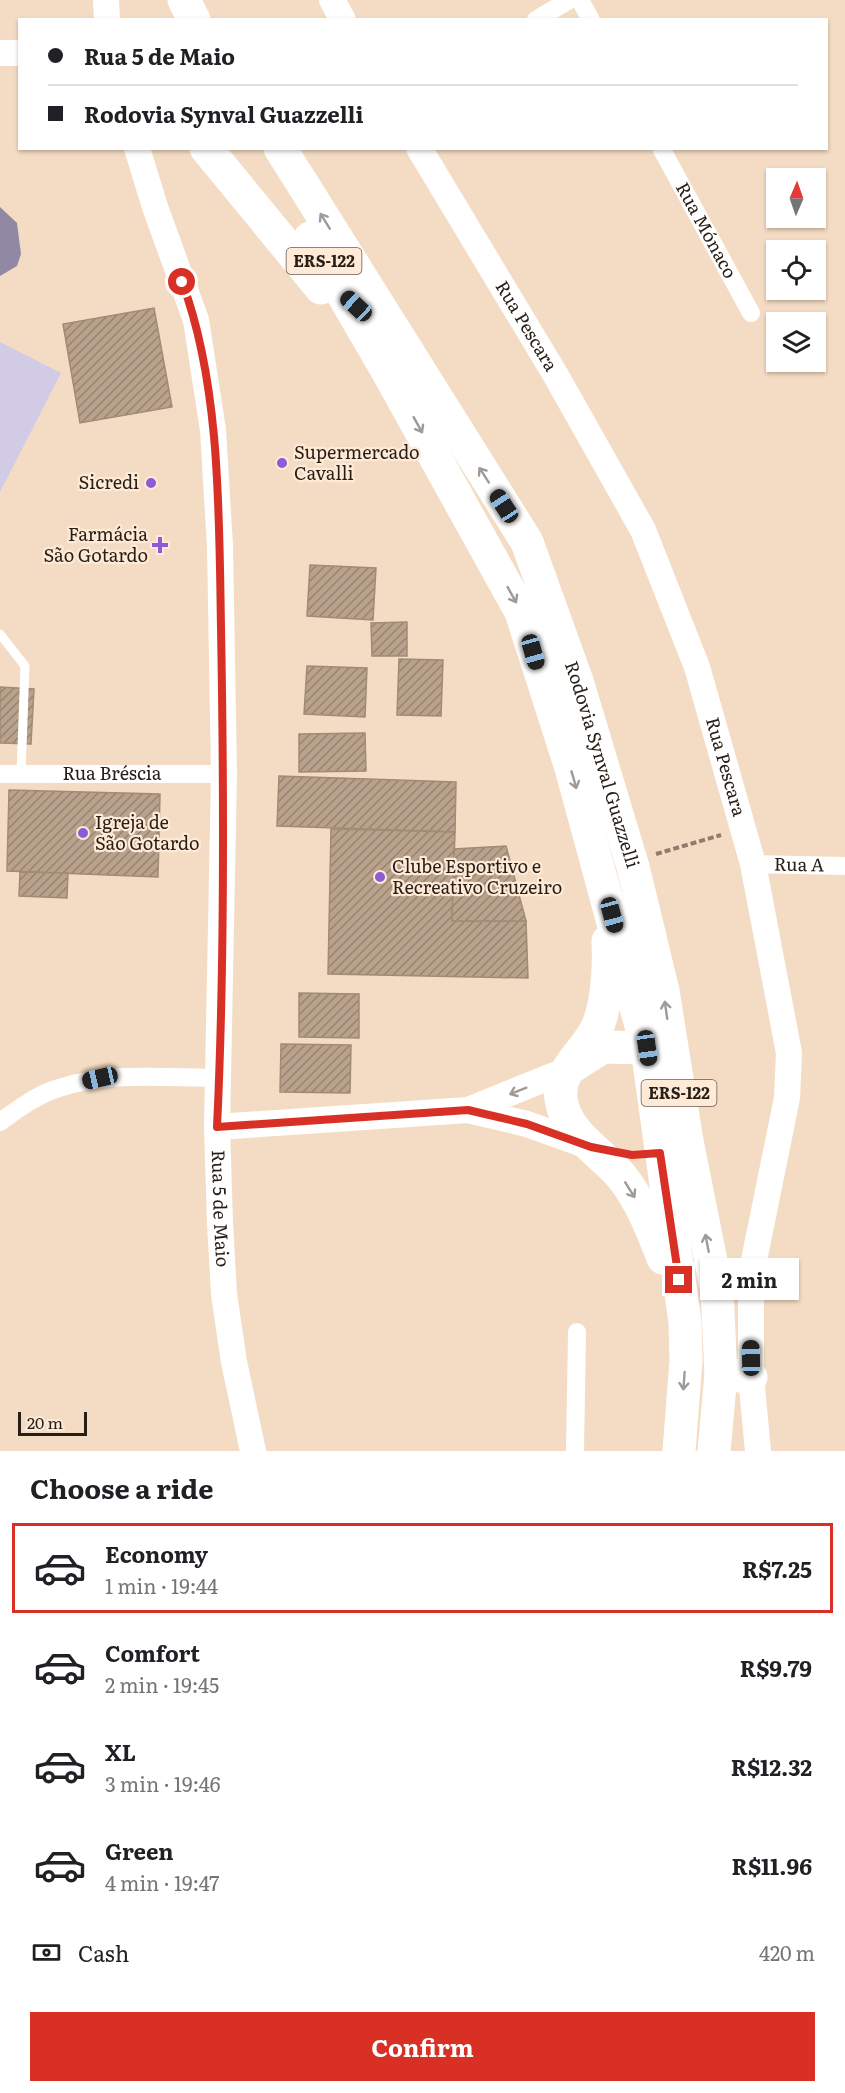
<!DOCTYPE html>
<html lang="en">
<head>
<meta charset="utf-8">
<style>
  :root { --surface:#fff; --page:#f2f2f2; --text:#202124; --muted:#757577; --line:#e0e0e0; --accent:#d93025 }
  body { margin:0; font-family:Literata,serif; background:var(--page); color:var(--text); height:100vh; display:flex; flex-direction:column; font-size:22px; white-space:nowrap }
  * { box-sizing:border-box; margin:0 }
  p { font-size:20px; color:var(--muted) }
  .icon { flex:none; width:33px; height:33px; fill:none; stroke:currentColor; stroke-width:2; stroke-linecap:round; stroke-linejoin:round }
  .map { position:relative; height:1451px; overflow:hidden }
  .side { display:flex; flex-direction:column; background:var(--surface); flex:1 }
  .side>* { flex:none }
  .banner { position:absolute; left:18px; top:18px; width:810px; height:132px; border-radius:0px; box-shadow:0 2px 4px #0004; display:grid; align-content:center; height:132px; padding:0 30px; background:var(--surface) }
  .needle { width:39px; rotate:2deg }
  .fabs { position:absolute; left:766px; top:168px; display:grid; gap:12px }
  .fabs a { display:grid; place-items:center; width:60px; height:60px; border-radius:0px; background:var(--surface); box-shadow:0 2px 4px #0004; font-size:30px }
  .scale { position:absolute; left:18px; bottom:15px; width:69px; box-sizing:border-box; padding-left:6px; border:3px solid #271e16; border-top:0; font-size:16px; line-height:21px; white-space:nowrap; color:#271e16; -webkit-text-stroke:4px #feead7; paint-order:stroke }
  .end { position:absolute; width:27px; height:27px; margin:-14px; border:8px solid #d93025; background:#fff; box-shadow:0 0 0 3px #fff }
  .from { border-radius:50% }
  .bubble { position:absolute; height:42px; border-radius:0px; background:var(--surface); box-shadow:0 2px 4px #0004; font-size:20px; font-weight:700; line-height:42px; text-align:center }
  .car { position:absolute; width:18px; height:36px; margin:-18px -9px; border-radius:8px; box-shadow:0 0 4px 2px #0007; background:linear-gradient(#222 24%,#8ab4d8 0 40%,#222 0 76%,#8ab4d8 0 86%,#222 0) }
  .banner b { display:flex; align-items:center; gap:21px; height:57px; font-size:22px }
  .banner b+b { border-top:2px solid var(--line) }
  .banner i { width:15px; height:15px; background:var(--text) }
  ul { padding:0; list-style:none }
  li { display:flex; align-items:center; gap:18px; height:90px; margin:0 12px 9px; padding:0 18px; border:3px solid transparent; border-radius:0px }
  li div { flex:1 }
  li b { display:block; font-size:22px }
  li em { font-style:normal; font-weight:700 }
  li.on { border-color:var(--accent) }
  li>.icon { width:54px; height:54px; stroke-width:1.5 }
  h2 { padding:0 30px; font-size:27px; line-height:72px }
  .pay { display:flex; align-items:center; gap:15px; height:66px; padding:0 30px; font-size:22px }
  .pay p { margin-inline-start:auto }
  .action { display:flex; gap:12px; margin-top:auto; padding:12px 30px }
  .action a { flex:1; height:69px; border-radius:0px; background:var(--accent); color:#fff; font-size:24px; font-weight:700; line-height:69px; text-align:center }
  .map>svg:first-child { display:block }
  .garden { fill:#d2cbe6 }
  .water { fill:#9189a4 }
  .building { fill:url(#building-hatch); stroke:#a18b75; stroke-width:1.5 }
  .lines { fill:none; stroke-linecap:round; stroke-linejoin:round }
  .path { stroke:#8e7d6d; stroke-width:4; stroke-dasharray:6 3; stroke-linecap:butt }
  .lane { stroke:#fff; stroke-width:9 }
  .street { stroke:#fff; stroke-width:18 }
  .secondary { stroke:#fff; stroke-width:26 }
  .highway { stroke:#fff; stroke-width:33 }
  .oneway { stroke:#9e9a96 }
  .route { stroke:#d93025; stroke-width:8 }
  .poi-dot { fill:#8b5cd6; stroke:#feead7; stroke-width:2 }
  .labels { text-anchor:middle; stroke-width:4.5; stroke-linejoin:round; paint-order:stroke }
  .shield { fill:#feead7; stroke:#685b50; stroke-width:1.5 }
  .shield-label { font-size:16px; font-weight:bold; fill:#271e16 }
  .street-label { font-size:18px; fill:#271e16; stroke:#feead7 }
  .poi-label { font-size:18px; fill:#271e16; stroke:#feead7; text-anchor:start }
</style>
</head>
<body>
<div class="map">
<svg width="845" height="1451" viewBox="0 0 845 1451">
  <defs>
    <pattern id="building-hatch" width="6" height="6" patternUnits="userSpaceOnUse" patternTransform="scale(1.5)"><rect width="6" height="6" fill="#b9a28c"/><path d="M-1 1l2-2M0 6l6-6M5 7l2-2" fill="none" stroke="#968371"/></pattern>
  </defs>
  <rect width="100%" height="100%" fill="#f4dcc4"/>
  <path class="garden" d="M0,342L61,373L0,492Z"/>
  <path class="water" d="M0,207L17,223L21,254L17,266L0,276Z"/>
  <g class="building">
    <path d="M154,308L172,407L80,423L63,324Z"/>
    <path d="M310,565L376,568L373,620L307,616Z"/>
    <path d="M407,622V656H372L371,623Z"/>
    <path d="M399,659L443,660L441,716L397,715Z"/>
    <path d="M307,666L367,668L365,717L304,714Z"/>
    <path d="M0,687L34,689L31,744L0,743Z"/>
    <path d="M365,733L366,771L299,772V734Z"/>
    <path d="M279,776L456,782L455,832L277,826Z"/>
    <path d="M9,790L160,794L158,877L7,871Z"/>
    <path d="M331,829L455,832L452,921H526L528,978L328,974Z"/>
    <path d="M506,846L526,921H452L454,849Z"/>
    <path d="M20,872L68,873L67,898L19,896Z"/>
    <path d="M299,993L359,994V1038L299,1037Z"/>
    <path d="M281,1044L351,1045L350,1093L280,1092Z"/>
  </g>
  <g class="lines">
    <path class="path" d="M656,854L721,835"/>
    <path class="lane" d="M0,634L25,666L21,774"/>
    <g class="street">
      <path d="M580,0L591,20"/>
      <path d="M536,20L569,0"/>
      <path id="s1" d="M661,148L751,313"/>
      <path id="s2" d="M0,774H224"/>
      <path id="s3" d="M753,864L845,866"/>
      <path d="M0,1122C18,1109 38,1094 59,1088C110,1071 167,1078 219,1078"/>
      <path d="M575,1451L577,1332"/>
    </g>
    <g class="secondary">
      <path d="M106,0L107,20"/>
      <path d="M332,0L343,20"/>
      <path d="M0,53H20"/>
      <path id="s4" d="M137,148L155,207L196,320L213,430L220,546L224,774L217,1127L220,1223L224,1294L234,1362L253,1451"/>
      <path id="s5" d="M419,148L555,374L643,530L697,667L753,864L789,1053L787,1098L751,1275V1377L758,1451"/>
      <path d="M468,1110L527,1124L591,1147"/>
      <path d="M217,1127L468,1110L567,1070"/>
    </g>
    <g class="highway">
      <path d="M184,0L194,20"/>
      <path d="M206,148L321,288"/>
      <path id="s6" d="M280,148L527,542L577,681L633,867L663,991L687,1141L717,1291L721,1374L714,1451"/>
      <path d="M310,238L389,374L521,612L571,768L647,1048L685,1322L686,1361L679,1451"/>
      <path d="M608,941C609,968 608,997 599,1023C590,1049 557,1067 561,1099C566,1135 601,1151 622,1177C641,1201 652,1230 663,1258"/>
      <path d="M573,1066L603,1047L647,1048L666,1051"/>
      <path d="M721,1374L751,1377"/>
    </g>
  </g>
  <defs><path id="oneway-shaft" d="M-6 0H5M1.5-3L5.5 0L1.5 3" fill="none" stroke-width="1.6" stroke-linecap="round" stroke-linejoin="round" transform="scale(1.5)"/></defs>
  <g class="oneway">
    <use href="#oneway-shaft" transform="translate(325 221) rotate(-122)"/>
    <use href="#oneway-shaft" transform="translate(418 425) rotate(61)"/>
    <use href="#oneway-shaft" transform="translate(484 475) rotate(-123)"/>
    <use href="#oneway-shaft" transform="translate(512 595) rotate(61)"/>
    <use href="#oneway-shaft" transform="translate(574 780) rotate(74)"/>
    <use href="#oneway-shaft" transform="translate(666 1010) rotate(-98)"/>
    <use href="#oneway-shaft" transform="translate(518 1091) rotate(158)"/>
    <use href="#oneway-shaft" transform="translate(630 1190) rotate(58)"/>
    <use href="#oneway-shaft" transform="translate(707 1243) rotate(-101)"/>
    <use href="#oneway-shaft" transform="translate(684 1381) rotate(94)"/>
  </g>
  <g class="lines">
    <path class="route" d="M182,282C221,385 219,519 221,628C224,794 225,961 217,1127L468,1110L527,1124L591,1147L632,1155L660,1153L679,1280"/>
  </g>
  <g class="poi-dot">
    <circle cx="282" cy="463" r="6"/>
    <circle cx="151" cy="483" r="6"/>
    <path d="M157 536h6v6h6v6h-6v6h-6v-6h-6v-6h6z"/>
    <circle cx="83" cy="833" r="6"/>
    <circle cx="380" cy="877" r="6"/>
  </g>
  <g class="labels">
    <g class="shield">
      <rect x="286.5" y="248" width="75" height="26" rx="4.5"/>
      <rect x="641.5" y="1080" width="75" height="26" rx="4.5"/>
    </g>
    <g class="shield-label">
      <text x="324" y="267">ERS-122</text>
      <text x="679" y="1099">ERS-122</text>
    </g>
    <g class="street-label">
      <text dy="6" stroke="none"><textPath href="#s1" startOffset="94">Rua Mónaco</textPath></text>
      <text dy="6" stroke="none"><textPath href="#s5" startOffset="208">Rua Pescara</textPath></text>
      <text dy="6" stroke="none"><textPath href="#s6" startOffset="700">Rodovia Synval Guazzelli</textPath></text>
      <text dy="6" stroke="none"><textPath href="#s5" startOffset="694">Rua Pescara</textPath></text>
      <text dy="6" stroke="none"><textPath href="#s2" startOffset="112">Rua Bréscia</textPath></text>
      <text dy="6" stroke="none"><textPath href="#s3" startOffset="46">Rua A</textPath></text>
      <text dy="6" stroke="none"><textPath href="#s4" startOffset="1072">Rua 5 de Maio</textPath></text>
    </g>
    <g class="poi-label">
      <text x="294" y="459">Supermercado<tspan x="294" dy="21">Cavalli</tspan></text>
      <text x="139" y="489" text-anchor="end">Sicredi</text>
      <text x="148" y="541" text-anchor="end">Farmácia<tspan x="148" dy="21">São Gotardo</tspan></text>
      <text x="95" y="829">Igreja de<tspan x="95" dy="21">São Gotardo</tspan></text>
      <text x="392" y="873">Clube Esportivo e<tspan x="392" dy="21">Recreativo Cruzeiro</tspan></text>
    </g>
  </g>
</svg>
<div class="fabs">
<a><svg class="needle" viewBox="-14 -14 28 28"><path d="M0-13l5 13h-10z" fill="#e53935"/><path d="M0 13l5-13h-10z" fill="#757577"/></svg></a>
<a><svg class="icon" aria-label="locate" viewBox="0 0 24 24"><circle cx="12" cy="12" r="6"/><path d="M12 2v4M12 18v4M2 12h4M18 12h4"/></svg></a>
<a><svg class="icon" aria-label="layers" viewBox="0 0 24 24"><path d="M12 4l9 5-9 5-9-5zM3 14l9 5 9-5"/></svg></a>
</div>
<div class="scale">20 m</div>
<i class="end from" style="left:182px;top:282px"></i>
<i class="end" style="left:679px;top:1280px"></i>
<div class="bubble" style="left:700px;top:1258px;width:99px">2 min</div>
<i class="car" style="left:356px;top:306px;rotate:313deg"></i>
<i class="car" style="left:504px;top:506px;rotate:327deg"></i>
<i class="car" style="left:533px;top:652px;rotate:164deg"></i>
<i class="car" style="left:612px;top:915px;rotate:165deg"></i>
<i class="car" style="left:647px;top:1048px;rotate:172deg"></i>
<i class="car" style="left:100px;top:1078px;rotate:257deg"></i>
<i class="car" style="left:751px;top:1358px;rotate:359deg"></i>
<div class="banner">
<b><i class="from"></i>Rua 5 de Maio</b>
<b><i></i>Rodovia Synval Guazzelli</b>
</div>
</div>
<section class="side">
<h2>Choose a ride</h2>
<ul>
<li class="on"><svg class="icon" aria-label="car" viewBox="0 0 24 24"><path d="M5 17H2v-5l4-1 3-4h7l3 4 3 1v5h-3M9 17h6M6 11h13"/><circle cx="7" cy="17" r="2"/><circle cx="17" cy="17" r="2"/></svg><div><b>Economy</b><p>1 min · 19:44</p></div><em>R$7.25</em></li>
<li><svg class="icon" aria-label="car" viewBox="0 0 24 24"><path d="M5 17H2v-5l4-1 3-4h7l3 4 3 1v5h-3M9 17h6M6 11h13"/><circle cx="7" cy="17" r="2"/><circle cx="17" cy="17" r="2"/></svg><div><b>Comfort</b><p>2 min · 19:45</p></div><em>R$9.79</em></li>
<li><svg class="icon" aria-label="car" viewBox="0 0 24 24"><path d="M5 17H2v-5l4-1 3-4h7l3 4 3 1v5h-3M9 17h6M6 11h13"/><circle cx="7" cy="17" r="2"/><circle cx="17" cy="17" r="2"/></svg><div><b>XL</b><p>3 min · 19:46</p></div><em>R$12.32</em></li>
<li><svg class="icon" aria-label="car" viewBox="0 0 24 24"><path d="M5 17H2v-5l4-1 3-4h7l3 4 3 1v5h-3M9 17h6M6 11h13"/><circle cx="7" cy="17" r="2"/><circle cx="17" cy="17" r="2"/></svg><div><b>Green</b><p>4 min · 19:47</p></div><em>R$11.96</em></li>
</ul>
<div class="pay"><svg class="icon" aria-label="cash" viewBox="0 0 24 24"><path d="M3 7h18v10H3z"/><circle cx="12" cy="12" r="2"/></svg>Cash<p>420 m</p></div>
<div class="action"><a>Confirm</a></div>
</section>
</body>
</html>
